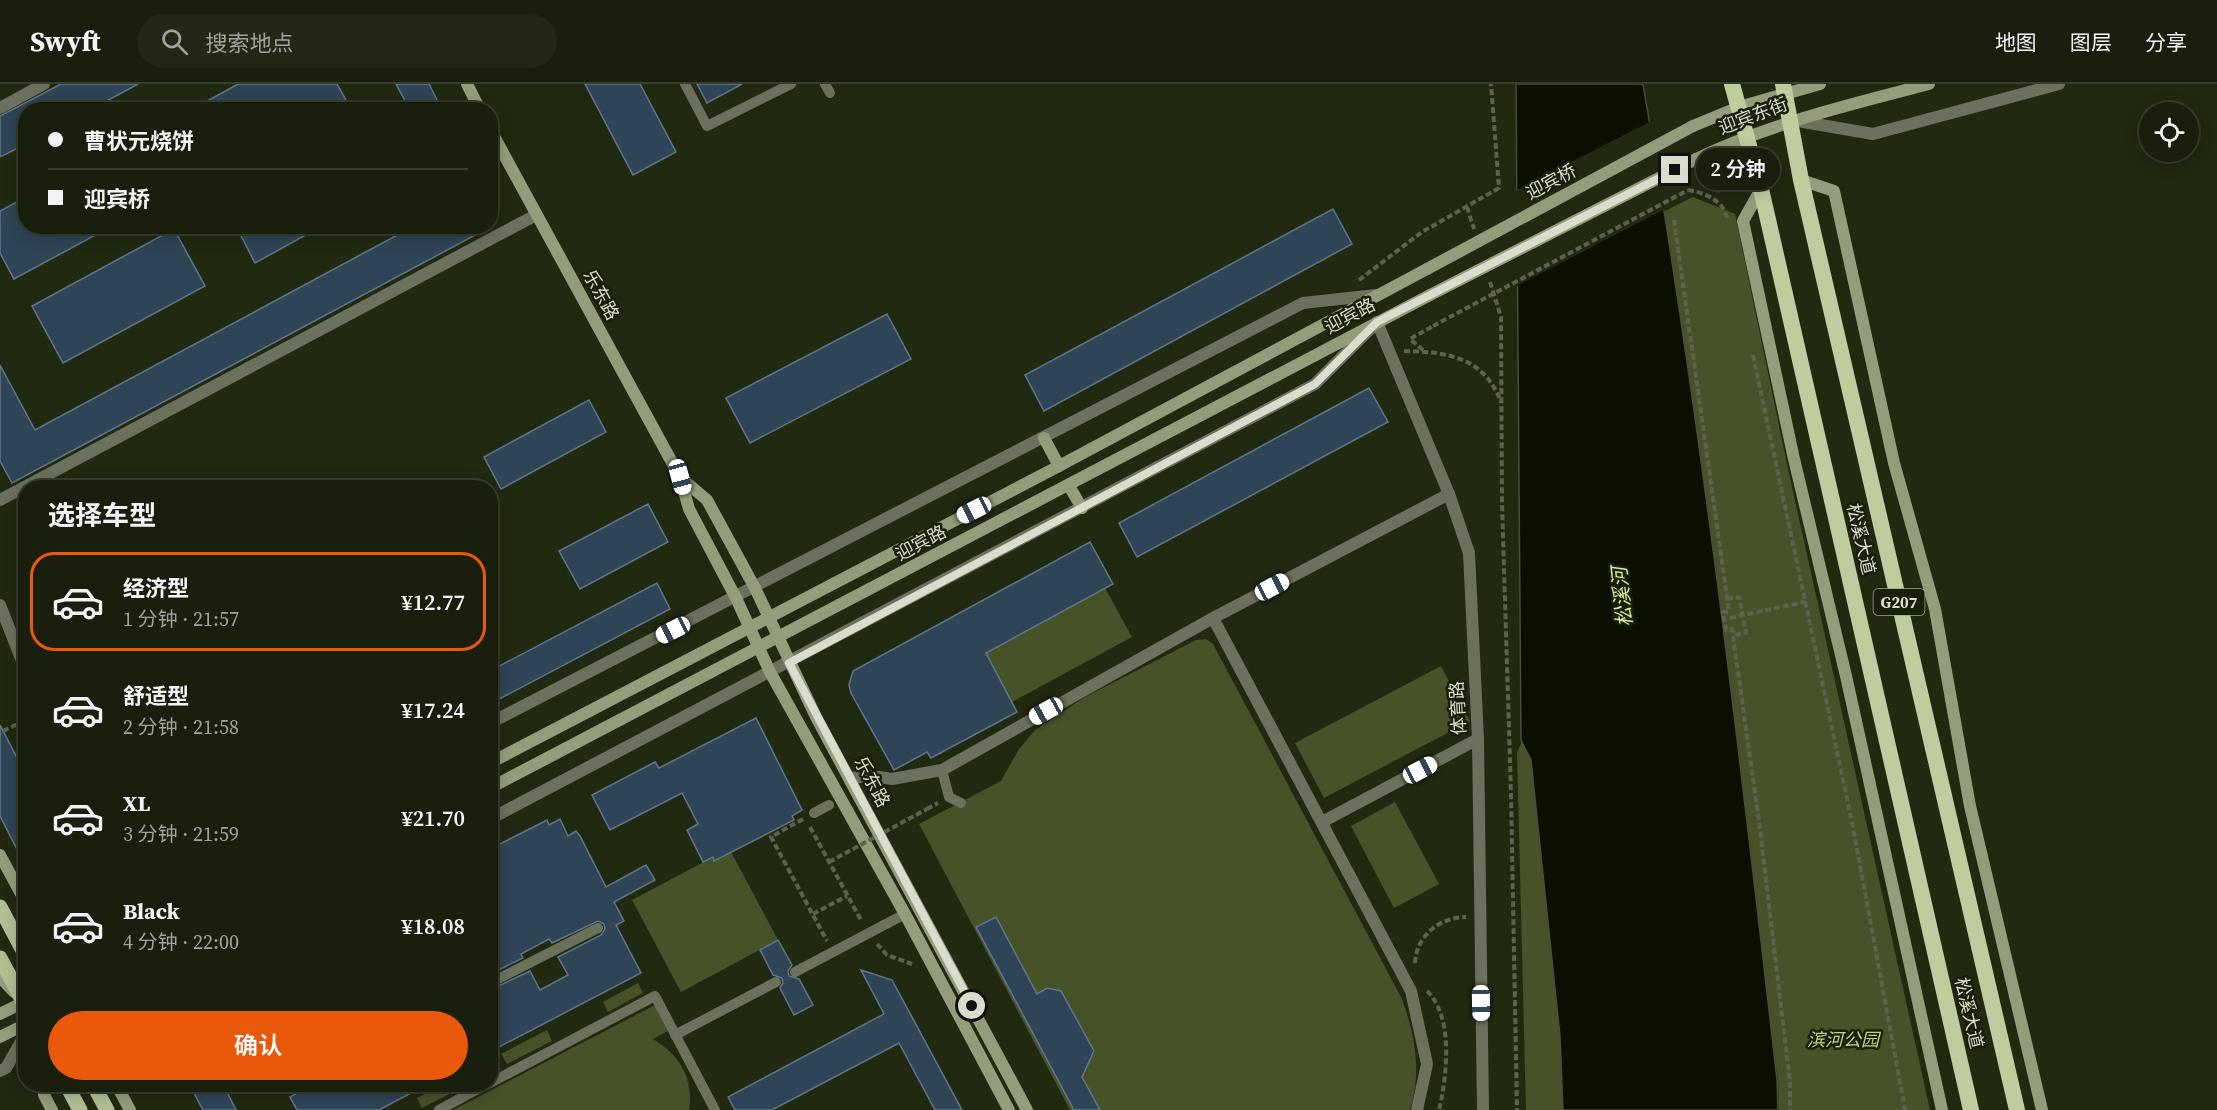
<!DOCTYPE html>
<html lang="zh">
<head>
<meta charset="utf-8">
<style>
  :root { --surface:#1a1f0d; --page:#232716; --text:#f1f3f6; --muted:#9fa29d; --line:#383d2e; --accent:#ea580c }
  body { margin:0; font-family:"Source Serif 4","Noto Sans SC",serif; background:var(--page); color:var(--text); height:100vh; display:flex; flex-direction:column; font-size:22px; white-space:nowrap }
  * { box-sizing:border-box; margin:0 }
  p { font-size:20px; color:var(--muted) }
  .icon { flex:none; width:33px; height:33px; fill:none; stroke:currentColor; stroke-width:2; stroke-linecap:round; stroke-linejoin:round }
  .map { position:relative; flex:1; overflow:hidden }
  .sheet { position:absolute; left:18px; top:396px; width:480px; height:612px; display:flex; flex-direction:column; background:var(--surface); border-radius:24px; box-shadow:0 3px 15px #0003,0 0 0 2px var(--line) }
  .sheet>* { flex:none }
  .top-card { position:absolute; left:18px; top:18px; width:480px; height:132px; border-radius:24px; box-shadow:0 3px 15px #0003,0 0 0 2px var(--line); display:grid; align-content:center; height:132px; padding:0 30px; background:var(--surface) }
  .tools { position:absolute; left:2139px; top:18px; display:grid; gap:12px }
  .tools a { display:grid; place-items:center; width:60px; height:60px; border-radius:50%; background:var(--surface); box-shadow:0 3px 15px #0003,0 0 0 2px var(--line); font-size:30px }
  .end { position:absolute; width:27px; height:27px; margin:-14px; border:8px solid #d8ddce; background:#111; box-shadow:0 0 0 3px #111 }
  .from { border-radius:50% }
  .bubble { position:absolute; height:42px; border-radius:21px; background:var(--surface); box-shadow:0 3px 15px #0003,0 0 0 2px var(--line); font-size:20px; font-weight:600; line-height:42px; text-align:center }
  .car { position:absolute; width:18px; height:36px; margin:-18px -9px; border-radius:8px; box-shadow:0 0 4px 2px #0007; background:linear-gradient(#fff 24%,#345 0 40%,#fff 0 76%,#345 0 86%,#fff 0) }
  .top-card b { display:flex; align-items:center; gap:21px; height:57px; font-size:22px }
  .top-card b+b { border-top:2px solid var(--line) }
  .top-card i { width:15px; height:15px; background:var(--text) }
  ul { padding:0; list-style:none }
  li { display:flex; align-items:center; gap:18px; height:99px; margin:0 12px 9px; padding:0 18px; border:3px solid transparent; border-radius:24px }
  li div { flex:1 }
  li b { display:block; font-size:22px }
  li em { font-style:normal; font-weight:600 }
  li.active { border-color:var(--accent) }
  li>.icon { width:54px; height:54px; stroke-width:1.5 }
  h2 { padding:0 30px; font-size:27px; line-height:72px }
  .button { display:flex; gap:12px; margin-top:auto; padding:12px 30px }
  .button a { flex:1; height:69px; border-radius:36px; background:var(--accent); color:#fff; font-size:24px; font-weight:600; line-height:69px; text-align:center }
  header { display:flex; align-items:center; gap:36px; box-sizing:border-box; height:84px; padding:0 30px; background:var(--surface); border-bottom:2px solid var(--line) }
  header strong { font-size:28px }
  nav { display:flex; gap:33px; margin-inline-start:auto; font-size:21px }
  .search { width:420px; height:54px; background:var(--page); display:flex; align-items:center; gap:15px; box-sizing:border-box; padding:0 21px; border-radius:33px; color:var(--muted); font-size:22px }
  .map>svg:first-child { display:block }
  .green { fill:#475229 }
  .water { fill:#0a0f00; stroke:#484d3e; stroke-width:1.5 }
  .pier { fill:#222911 }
  .building { fill:#2f4456; stroke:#60768b; stroke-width:1.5 }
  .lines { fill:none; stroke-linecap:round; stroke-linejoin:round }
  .path { stroke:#5c624d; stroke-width:4; stroke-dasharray:6 3; stroke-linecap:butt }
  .service { stroke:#6b715d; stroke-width:10 }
  .minor { stroke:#6b715d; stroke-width:12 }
  .tertiary { stroke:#6b715d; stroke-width:12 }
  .secondary { stroke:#939d7c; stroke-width:12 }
  .primary { stroke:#b1be93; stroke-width:15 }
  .trunk { stroke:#bfcd9e; stroke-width:16 }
  .path-bridge { stroke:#5c624d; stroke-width:4; stroke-dasharray:6 3; stroke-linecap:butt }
  .secondary-bridge { stroke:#939d7c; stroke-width:12 }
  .route { stroke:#d8ddce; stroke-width:8 }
  .labels { text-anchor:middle; stroke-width:5; stroke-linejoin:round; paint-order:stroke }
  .shield { fill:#191f08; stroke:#9fa493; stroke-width:1.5 }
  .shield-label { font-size:16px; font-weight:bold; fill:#d8ddce }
  .street-label { font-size:18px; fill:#d8ddce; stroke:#191f08 }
  .park-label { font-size:18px; font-style:italic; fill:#bfd489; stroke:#191f08 }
  .water-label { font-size:20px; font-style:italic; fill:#d7eca0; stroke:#191f08 }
</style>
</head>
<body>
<header>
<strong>Swyft</strong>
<div class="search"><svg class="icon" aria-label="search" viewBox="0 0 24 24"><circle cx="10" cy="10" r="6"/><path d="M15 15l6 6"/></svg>搜索地点</div>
<nav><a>地图</a><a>图层</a><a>分享</a></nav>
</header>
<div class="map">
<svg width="2217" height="1026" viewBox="0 0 2217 1026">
  <rect width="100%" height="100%" fill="#222911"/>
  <g class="green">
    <path d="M1693,113L1735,130L1788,385L1930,1026H1779L1778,996L1661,129Z"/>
    <path d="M1105,504L1132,553L1012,618L986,569Z"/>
    <path d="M1206,555L1213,560L1402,915C1415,952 1422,987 1410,1026H1070L919,740L1001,697L1019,665L1035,646L1085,613L1196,556Z"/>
    <path d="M1441,582L1470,637L1324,714L1295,659Z"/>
    <path d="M1525,649L1537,675L1574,1026H1526L1517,669Z"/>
    <path d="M1395,718L1439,800L1394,824L1351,742Z"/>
    <path d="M729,764L778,856L681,908L632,816L713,773L715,776Z"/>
    <path d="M638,899L643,909L608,928L603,918Z"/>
    <path d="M657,920L670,946L653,955C680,971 694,995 689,1026H453Z"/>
    <path d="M547,946L552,957L507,980L501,970Z"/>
    <path d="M444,1000L467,1001L422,1024L417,1014Z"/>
  </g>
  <path class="water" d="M1516,0H1643C1700,330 1739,663 1777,996L1778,1026H1563L1560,952L1531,676L1521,656Z"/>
  <path class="pier" d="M1653,36L1667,124L1513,204V108Z"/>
  <g class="building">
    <path d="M61,0H138L90,26H26V60L0,73V32Z"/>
    <path d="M238,0H337L346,16L328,26H191Z"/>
    <path d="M396,0H429L442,26H410Z"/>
    <path d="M585,0H640L676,68L633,91Z"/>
    <path d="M697,0H742L707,19Z"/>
    <path d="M26,113V142H112L14,195L0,169V127Z"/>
    <path d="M1333,125L1352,160L1044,327L1025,291Z"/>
    <path d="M236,142H322L255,179Z"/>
    <path d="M414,142H492L12,399L0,377V281L35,346Z"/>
    <path d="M174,145L205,202L63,279L32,222Z"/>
    <path d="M887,230L911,275L750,359L726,314Z"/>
    <path d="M1369,304L1388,338L1137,473L1119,439Z"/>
    <path d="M589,316L606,348L501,405L484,373Z"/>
    <path d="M648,420L668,458L580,505L559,467Z"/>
    <path d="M1090,458L1113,500L986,569L1017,628L931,674L927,668L894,686L851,609L849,601L853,587Z"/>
    <path d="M657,499L670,525L490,620V587Z"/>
    <path d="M756,634L802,726L792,732L794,736L714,777L713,773L703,778L687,746L698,740L682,709L610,746L592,711L655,678L659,684Z"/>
    <path d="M0,641L26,691V783L0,732Z"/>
    <path d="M560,735L568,752L576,747L580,752L606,803L646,781L655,796L614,818L624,837L616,841L641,889L499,963L490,946V906L530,887L540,906L568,891L558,873L601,851L605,845L604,840L598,837L552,859L549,855L521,870L523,874L490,890V765L547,736L549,741Z"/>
    <path d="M996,833L1037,910L1047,904L1061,907L1094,967L1082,993L1100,1026H1074L976,843Z"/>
    <path d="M778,856L792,881L788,887L789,892L799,895L813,921L794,931L780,904L783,899L782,894L773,891L760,866Z"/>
    <path d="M861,886L892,896L962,1026H935L899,959L772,1026H735L728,1013L884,930Z"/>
    <path d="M189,1000H223L236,1026H203Z"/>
    <path d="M313,1000H428L379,1026H297L290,1013Z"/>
  </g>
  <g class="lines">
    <g class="path">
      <path d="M1688,106C1705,109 1723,116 1727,134"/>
      <path d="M1467,123L1474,145"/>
      <path d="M1674,136L1729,527L1723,528L1726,546L1732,545L1759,737L1790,998V1026"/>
      <path d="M1359,196L1422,148L1499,104L1491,0"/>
      <path d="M1490,198L1501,233L1502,419L1511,710L1517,1026"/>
      <path d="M1423,266L1410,255L1433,242"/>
      <path d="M1404,267C1448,268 1484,273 1501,318"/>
      <path d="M1753,271L1853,743L1905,1026"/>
      <path d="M1727,515L1739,513L1746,549L1733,551"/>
      <path d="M1730,534L1805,518"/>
      <path d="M3,647L26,636"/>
      <path d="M927,725L938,719"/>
      <path d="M803,735L771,753L827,857"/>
      <path d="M810,743L861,836"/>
      <path d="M813,830L847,812"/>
      <path d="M877,860L887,871L912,880"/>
      <path d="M1415,879C1416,852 1440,833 1466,833"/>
      <path d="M1427,907C1454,933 1447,992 1439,1026"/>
    </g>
    <g class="service">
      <path d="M685,0L707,42L791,0"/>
      <path d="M825,0L830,9"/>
      <path d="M942,686L949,713L961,719"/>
      <path d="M814,729L829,721"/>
      <path d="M795,888L905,830"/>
      <path d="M490,899L598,844"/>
      <path d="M675,951L776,898"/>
      <path d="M490,999L655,912L715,1026"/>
      <path d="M279,1003L284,1000"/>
      <path d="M439,1026L487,1000"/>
    </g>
    <g class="minor">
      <path d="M0,24L44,0"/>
      <path d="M0,416L536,131"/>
      <path d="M1213,534L1411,907L1427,980L1417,1026"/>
      <path d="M849,694L872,692L892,695L942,686L1213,534L1449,410"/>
      <path d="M1322,738L1478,655"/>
    </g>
    <g class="tertiary">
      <path d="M1792,36L1873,50L2059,0"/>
      <path d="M0,521L26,587"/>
      <path d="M490,639L1303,219L1376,211"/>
      <path d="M490,735L1315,300L1377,238L1449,410L1469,469L1478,655L1483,1026"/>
      <path d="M0,987L6,984L26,949"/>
    </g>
    <g class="secondary">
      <path d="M467,0L480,26"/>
      <path d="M1693,42L1739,23L1820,0"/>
      <path d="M490,45L680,393L689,425L736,514L770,588L905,830L1009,1026"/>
      <path d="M1696,75C1772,39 1848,21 1929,0"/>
      <path d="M1801,96L1834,107L1894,379L1935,525L1970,722L2042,1026"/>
      <path d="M1761,105L1743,137L1794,375L1846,592L1942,1026"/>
      <path d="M1044,354L1059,382"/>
      <path d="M680,393L707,416L755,504L816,633L1027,1026"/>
      <path d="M1069,402L1082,424"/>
      <path d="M490,679L1059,382L1427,185"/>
      <path d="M490,704L1430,211"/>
      <path d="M0,771L26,819"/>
      <path d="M0,893L14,908"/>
      <path d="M0,930L26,917"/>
      <path d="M0,953L26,940"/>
      <path d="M43,1000L44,1011L52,1026"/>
      <path d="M116,1000L130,1026"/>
    </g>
    <g class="primary">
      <path d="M0,823L26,872"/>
      <path d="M0,874L26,923"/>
      <path d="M66,1000L80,1026"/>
      <path d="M93,1000L107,1026"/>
    </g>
    <g class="trunk">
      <path d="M1732,0L1761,105L1971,1026"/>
      <path d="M1783,0L1801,96L2017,1026"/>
    </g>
    <g class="path-bridge">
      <path d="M1433,242L1688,106"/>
      <path d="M829,778L927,725"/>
    </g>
    <g class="secondary-bridge">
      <path d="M1427,185L1693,42"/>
      <path d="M1430,211L1696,75"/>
    </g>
  </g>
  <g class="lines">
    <path class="route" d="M972,922L789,579L1315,300L1377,238L1675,86"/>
  </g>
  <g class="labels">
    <rect class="shield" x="1873.5" y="505" width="51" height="26" rx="4.5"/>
    <g class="shield-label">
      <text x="1899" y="524">G207</text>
    </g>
    <g class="street-label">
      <text transform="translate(1753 32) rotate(-21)" y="6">迎宾东街</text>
      <text transform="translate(1551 98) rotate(-28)" y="6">迎宾桥</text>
      <text transform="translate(601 211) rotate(61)" y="6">乐东路</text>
      <text transform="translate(1350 232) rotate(-28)" y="6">迎宾路</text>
      <text transform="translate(1861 455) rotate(77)" y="6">松溪大道</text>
      <text transform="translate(921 459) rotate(-28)" y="6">迎宾路</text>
      <text transform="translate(1458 624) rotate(-93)" y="6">体育路</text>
      <text transform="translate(872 698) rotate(62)" y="6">乐东路</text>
      <text transform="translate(1969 929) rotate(77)" y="6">松溪大道</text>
    </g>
    <g class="park-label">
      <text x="1843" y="962">滨河公园</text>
    </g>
    <g class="water-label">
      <text transform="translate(1622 513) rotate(-96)" y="7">松溪河</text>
    </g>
  </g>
</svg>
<div class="tools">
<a><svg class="icon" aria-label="locate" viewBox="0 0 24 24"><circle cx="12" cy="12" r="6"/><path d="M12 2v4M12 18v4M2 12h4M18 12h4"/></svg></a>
</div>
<i class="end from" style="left:972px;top:922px"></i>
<i class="end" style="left:1675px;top:86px"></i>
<div class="bubble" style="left:1696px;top:64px;width:84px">2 分钟</div>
<i class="car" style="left:680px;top:393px;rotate:165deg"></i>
<i class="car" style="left:974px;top:426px;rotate:243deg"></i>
<i class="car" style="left:1272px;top:503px;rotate:62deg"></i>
<i class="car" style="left:673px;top:546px;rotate:243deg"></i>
<i class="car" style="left:1046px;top:627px;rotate:241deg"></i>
<i class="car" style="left:1420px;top:686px;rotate:62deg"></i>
<i class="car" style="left:1481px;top:919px;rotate:179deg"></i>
<div class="top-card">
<b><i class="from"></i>曹状元烧饼</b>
<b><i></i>迎宾桥</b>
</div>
<section class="sheet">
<h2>选择车型</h2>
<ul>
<li class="active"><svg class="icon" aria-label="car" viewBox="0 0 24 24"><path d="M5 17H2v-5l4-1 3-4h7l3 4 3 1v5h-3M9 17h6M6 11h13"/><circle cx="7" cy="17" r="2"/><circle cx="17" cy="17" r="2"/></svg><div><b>经济型</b><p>1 分钟 · 21:57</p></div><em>¥12.77</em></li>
<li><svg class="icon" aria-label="car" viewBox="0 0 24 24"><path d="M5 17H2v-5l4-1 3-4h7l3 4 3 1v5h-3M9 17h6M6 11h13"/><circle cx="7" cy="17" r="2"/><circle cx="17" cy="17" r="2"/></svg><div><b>舒适型</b><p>2 分钟 · 21:58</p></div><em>¥17.24</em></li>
<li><svg class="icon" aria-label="car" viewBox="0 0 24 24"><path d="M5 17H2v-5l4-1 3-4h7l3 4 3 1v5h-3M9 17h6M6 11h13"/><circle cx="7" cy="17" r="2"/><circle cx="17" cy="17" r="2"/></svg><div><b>XL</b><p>3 分钟 · 21:59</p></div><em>¥21.70</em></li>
<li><svg class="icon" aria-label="car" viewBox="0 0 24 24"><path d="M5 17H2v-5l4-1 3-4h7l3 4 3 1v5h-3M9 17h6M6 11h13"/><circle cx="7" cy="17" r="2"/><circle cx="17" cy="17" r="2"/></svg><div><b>Black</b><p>4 分钟 · 22:00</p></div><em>¥18.08</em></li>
</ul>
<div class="button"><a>确认</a></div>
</section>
</div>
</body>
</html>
